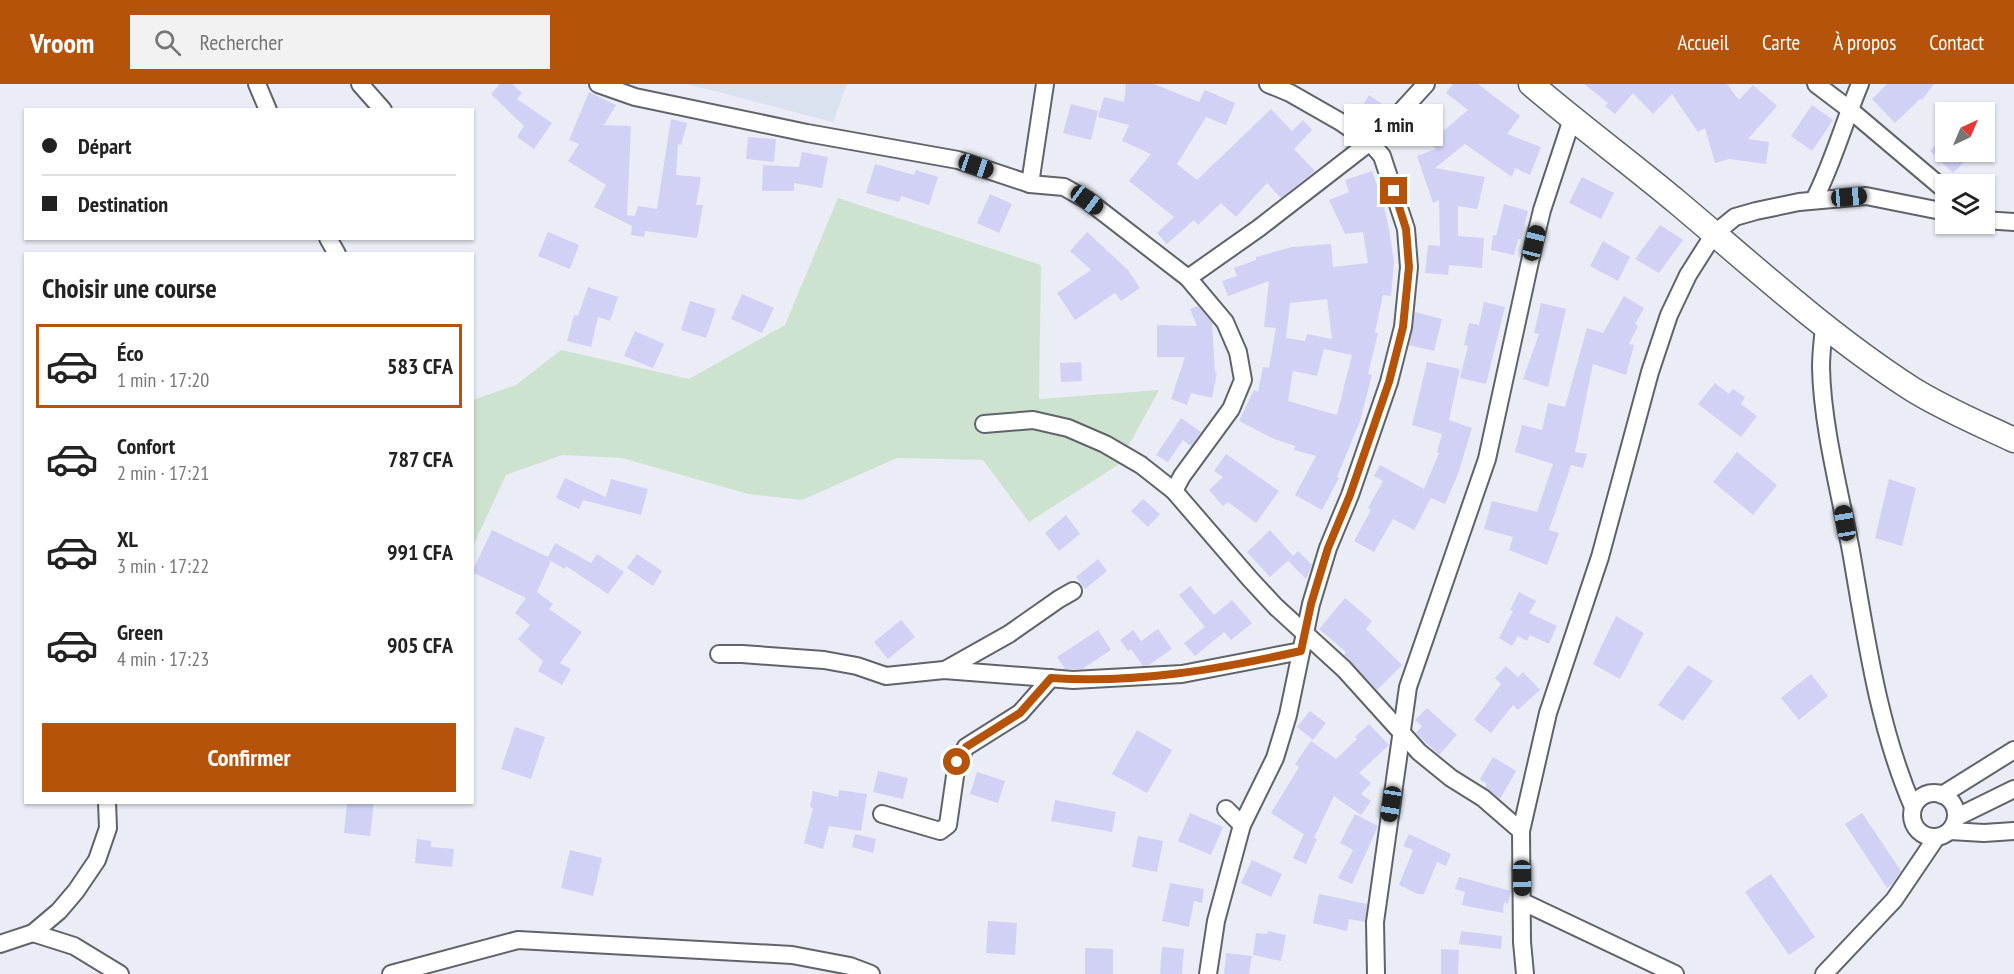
<!DOCTYPE html>
<html lang="fr">
<head>
<meta charset="utf-8">
<style>
  :root { --surface:#fff; --page:#f2f2f2; --text:#222; --muted:#767676; --line:#e0e0e0; --accent:#b45309 }
  body { margin:0; font-family:"PT Sans Narrow",sans-serif; background:var(--page); color:var(--text); height:100vh; display:flex; flex-direction:column; font-size:22px; white-space:nowrap }
  * { box-sizing:border-box; margin:0 }
  p { font-size:20px; color:var(--muted) }
  .icon { flex:none; width:33px; height:33px; fill:none; stroke:currentColor; stroke-width:2; stroke-linecap:round; stroke-linejoin:round }
  .map { position:relative; flex:1; overflow:hidden }
  .panel { position:absolute; left:24px; top:168px; width:450px; height:552px; display:flex; flex-direction:column; background:var(--surface); border-radius:0px; box-shadow:0 2px 4px #0004 }
  .panel>* { flex:none }
  .banner { position:absolute; left:24px; top:24px; width:450px; height:132px; border-radius:0px; box-shadow:0 2px 4px #0004; display:grid; align-content:center; height:132px; padding:0 18px; background:var(--surface) }
  .needle { width:39px; rotate:44deg }
  .controls { position:absolute; left:1935px; top:18px; display:grid; gap:12px }
  .controls a { display:grid; place-items:center; width:60px; height:60px; border-radius:0px; background:var(--surface); box-shadow:0 2px 4px #0004; font-size:30px }
  .end { position:absolute; width:27px; height:27px; margin:-14px; border:8px solid #b45309; background:#fff; box-shadow:0 0 0 3px #fff }
  .from { border-radius:50% }
  .bubble { position:absolute; height:42px; border-radius:0px; background:var(--surface); box-shadow:0 2px 4px #0004; font-size:20px; font-weight:700; line-height:42px; text-align:center }
  .car { position:absolute; width:18px; height:36px; margin:-18px -9px; border-radius:8px; box-shadow:0 0 4px 2px #0007; background:linear-gradient(#222 24%,#8ab4d8 0 40%,#222 0 76%,#8ab4d8 0 86%,#222 0) }
  .banner b { display:flex; align-items:center; gap:21px; height:57px; font-size:22px }
  .banner b+b { border-top:2px solid var(--line) }
  .banner i { width:15px; height:15px; background:var(--text) }
  ul { padding:0; list-style:none }
  li { display:flex; align-items:center; gap:18px; height:84px; margin:0 12px 9px; padding:0 6px; border:3px solid transparent; border-radius:0px }
  li div { flex:1 }
  li b { display:block; font-size:22px }
  li em { font-style:normal; font-weight:700 }
  li.current { border-color:var(--accent) }
  li>.icon { width:54px; height:54px; stroke-width:1.5 }
  h2 { padding:0 18px; font-size:27px; line-height:72px }
  .button { display:flex; gap:12px; margin-top:auto; padding:12px 18px }
  .button a { flex:1; height:69px; border-radius:0px; background:var(--accent); color:#fff; font-size:24px; font-weight:700; line-height:69px; text-align:center }
  header { display:flex; align-items:center; gap:36px; box-sizing:border-box; height:84px; padding:0 30px; background:var(--accent); color:#fff }
  header strong { font-size:28px }
  nav { display:flex; gap:33px; margin-inline-start:auto; font-size:21px }
  .search { width:420px; height:54px; background:var(--page); display:flex; align-items:center; gap:15px; box-sizing:border-box; padding:0 21px; border-radius:0px; color:var(--muted); font-size:22px }
  .map>svg:first-child { display:block }
  .built { fill:#dae1ef }
  .green { fill:#cde3cf }
  .building { fill:#d1d1f5; fill-rule:evenodd }
  .lines { fill:none; stroke-linecap:round; stroke-linejoin:round }
  .street-casing { stroke:#606369; stroke-width:20 }
  .secondary-casing { stroke:#606369; stroke-width:27 }
  .street { stroke:#fff; stroke-width:16 }
  .secondary { stroke:#fff; stroke-width:24 }
  .route { stroke:#b45309; stroke-width:8 }
</style>
</head>
<body>
<header>
<strong>Vroom</strong>
<div class="search"><svg class="icon" aria-label="search" viewBox="0 0 24 24"><circle cx="10" cy="10" r="6"/><path d="M15 15l6 6"/></svg>Rechercher</div>
<nav><a>Accueil</a><a>Carte</a><a>À propos</a><a>Contact</a></nav>
</header>
<div class="map">
<svg width="2014" height="890" viewBox="0 0 2014 890">
  <rect width="100%" height="100%" fill="#eaedf5"/>
  <path class="built" d="M687,0H847L833,38Z"/>
  <path class="green" d="M838,114L1041,181L1039,315L1159,306L1118,381L1029,438L983,376L897,374L802,416L748,410L622,374L562,371L506,391L473,462V316L516,301L561,266L689,295L785,241Z"/>
  <g class="building">
    <path d="M500,0H512L522,9L517,15L552,39L534,65L517,53L524,42L491,10Z"/>
    <path d="M1126,0H1154L1199,18L1205,6L1235,19L1226,41L1206,33L1177,80L1197,96L1271,25L1292,47L1303,36L1312,46L1294,65L1315,87L1281,114L1267,99L1236,133L1221,119L1198,141L1194,136L1167,160L1157,149L1174,133L1129,97L1151,70L1122,57L1129,41L1098,33L1104,13L1124,18Z"/>
    <path d="M1453,0H1478L1520,32L1507,50L1541,63L1530,91L1515,84L1512,93L1465,60L1435,84L1485,93L1477,125L1458,122V152L1484,154L1482,184L1449,181L1448,191L1425,189L1428,161L1440,162L1439,116L1433,119L1417,72L1436,65L1430,58L1468,26L1446,9Z"/>
    <path d="M1584,0H1727L1739,16L1753,1L1777,22L1748,55L1769,58L1766,80L1729,75L1715,79L1705,44L1698,48L1672,10L1653,30L1633,9L1615,30L1605,22L1608,19Z"/>
    <path d="M1887,0H1934L1922,16L1920,15L1895,39L1872,15Z"/>
    <path d="M589,8L616,21L604,41L631,42L627,131L635,132L638,122L657,125L671,35L687,39L681,61L678,60L676,91L701,93L696,121H703L697,154L645,147L644,153L631,151L632,142L594,123L606,101L568,77L579,60L569,56Z"/>
    <path d="M1369,11L1388,24L1371,42L1356,32Z"/>
    <path d="M1071,20L1098,27L1091,56L1063,49Z"/>
    <path d="M1812,21L1833,36L1812,67L1791,52Z"/>
    <path d="M1946,49V68H1974L1953,89L1930,67Z"/>
    <path d="M748,53L776,55L774,78L746,75Z"/>
    <path d="M802,68L828,73L822,104L794,99V107H762L763,81L799,83Z"/>
    <path d="M875,80L914,91L916,86L938,93L929,121L901,112L899,118L866,109Z"/>
    <path d="M1372,87L1383,118L1389,145L1394,177L1391,212L1383,211L1375,248L1378,249L1368,290L1372,291L1360,337L1337,393L1339,394L1322,426L1295,411L1316,372L1294,366L1295,362L1274,355L1239,337L1254,306L1258,308L1263,283L1269,284L1276,244L1264,243L1269,197L1228,212L1222,197L1237,192L1234,184L1256,176V173L1292,163L1331,160L1333,183L1368,179L1363,148L1345,150L1329,116L1349,108L1345,96ZM1327,215L1332,255L1307,250L1305,257L1286,254L1290,219ZM1324,265L1352,271L1337,331L1288,317L1293,287L1317,292Z"/>
    <path d="M1582,93L1614,109L1601,135L1569,119Z"/>
    <path d="M990,110L1012,120L999,149L977,139Z"/>
    <path d="M1504,120L1528,127L1521,155H1518L1514,171L1491,166L1493,151L1496,152Z"/>
    <path d="M1660,141L1683,156L1659,189L1635,175Z"/>
    <path d="M548,148L579,161L570,185L538,172Z"/>
    <path d="M1087,148L1128,186L1140,204L1121,217L1115,209L1075,236L1057,209L1091,186L1070,167Z"/>
    <path d="M1603,157L1630,173L1618,197L1590,182Z"/>
    <path d="M588,203L618,213L610,237L598,233L591,263L567,257L574,231L578,232Z"/>
    <path d="M742,210L774,224L762,249L731,235Z"/>
    <path d="M1624,212L1644,224L1635,240L1638,242L1629,260L1634,261L1626,291L1593,280L1575,368L1587,370L1583,384L1571,381L1549,446L1559,449L1547,481L1509,466L1513,453L1484,445L1492,417L1537,428L1553,380L1515,368L1522,341L1542,346L1548,319L1565,323L1587,244L1603,249Z"/>
    <path d="M690,217L716,225L706,254L681,246Z"/>
    <path d="M1484,218L1505,223L1486,300L1460,294L1468,262L1464,261L1469,239L1479,241Z"/>
    <path d="M1541,219L1566,225L1548,303L1523,295L1539,250L1534,249Z"/>
    <path d="M1198,222L1212,238L1215,288H1217L1212,314L1191,309L1187,321L1171,315L1185,273H1157V241L1197,242L1190,225Z"/>
    <path d="M1415,228L1442,235L1434,267L1409,261Z"/>
    <path d="M635,247L664,260L653,284L624,272Z"/>
    <path d="M1081,278L1082,297L1061,298L1060,279Z"/>
    <path d="M1427,278L1460,285L1449,336L1472,344L1458,390L1445,420L1431,414L1414,446L1393,435L1374,468L1354,457L1371,426L1368,424L1383,397L1374,392L1380,381L1424,405L1439,369L1437,368L1442,350L1412,341Z"/>
    <path d="M1715,299L1729,310L1733,305L1745,313L1741,320L1757,332L1741,353L1698,320Z"/>
    <path d="M1181,334L1201,348L1191,362L1183,356L1168,378L1156,371Z"/>
    <path d="M1737,368L1777,401L1753,431L1713,398Z"/>
    <path d="M1226,370L1279,407L1256,439L1228,418L1223,422L1209,406L1223,393L1214,387Z"/>
    <path d="M565,394L606,413L611,395L648,405L641,431L583,416L579,425L556,414Z"/>
    <path d="M1889,395L1916,404L1902,462L1875,454Z"/>
    <path d="M1143,415L1160,430L1148,443L1131,427Z"/>
    <path d="M1066,431L1080,450L1059,467L1045,449Z"/>
    <path d="M492,446L548,473L555,459L591,479L597,470L624,488L608,510L566,482L565,485L551,477L537,508L553,520L549,525L582,548L560,579L571,585L562,601L538,587L543,577L518,555L530,541L515,529L526,514L472,488Z"/>
    <path d="M1270,446L1293,472L1270,493L1247,468Z"/>
    <path d="M1298,467L1312,481L1306,495L1288,477Z"/>
    <path d="M637,470L662,487L653,502L627,484Z"/>
    <path d="M1098,475L1107,487L1085,505L1076,493Z"/>
    <path d="M1190,502L1214,531L1232,516L1252,539L1231,556L1224,548L1195,572L1184,559L1205,543L1179,511Z"/>
    <path d="M1519,508L1536,517L1529,529L1557,542L1549,560L1530,551L1527,557L1518,552L1512,562L1499,554L1513,527L1510,526Z"/>
    <path d="M1345,514L1372,537L1366,545L1402,581L1377,606L1344,571L1346,568L1319,545Z"/>
    <path d="M1616,532L1644,549L1620,595L1593,580Z"/>
    <path d="M901,536L915,553L888,575L874,558Z"/>
    <path d="M1158,545L1172,565L1149,581L1143,582L1131,565L1128,567L1120,556L1133,546L1141,557Z"/>
    <path d="M1098,546L1111,566L1082,585H1065L1057,573Z"/>
    <path d="M1688,581L1713,597L1683,637L1658,621Z"/>
    <path d="M1506,582L1518,593L1523,588L1540,606L1518,626L1513,621L1491,649L1474,636L1501,600L1495,594Z"/>
    <path d="M1811,590L1828,612L1799,636L1781,614Z"/>
    <path d="M1427,624L1457,651L1439,671L1416,649L1422,642L1415,636Z"/>
    <path d="M1310,627L1326,639L1313,656L1297,643Z"/>
    <path d="M1369,640L1389,661L1359,689L1371,699L1361,710L1371,717L1361,731L1334,712L1314,754L1317,755L1306,780L1293,774L1304,750L1305,751L1271,729L1299,683L1295,680L1311,657L1336,675L1357,655L1355,653Z"/>
    <path d="M515,643L545,653L531,695L501,685Z"/>
    <path d="M1137,646L1172,666L1147,709L1112,690Z"/>
    <path d="M1493,673L1516,687L1500,715L1485,703L1487,700L1480,695Z"/>
    <path d="M878,687L908,694L903,715L873,708Z"/>
    <path d="M977,688L1005,697L998,719L970,710Z"/>
    <path d="M839,706L867,710L861,747L829,742L823,765L804,759L813,724L810,723L813,707L838,713Z"/>
    <path d="M1055,716L1116,728L1112,748L1051,737Z"/>
    <path d="M347,718H374L370,752L344,749Z"/>
    <path d="M1190,729L1223,743L1211,771L1178,757Z"/>
    <path d="M1862,729L1901,787L1892,800L1887,804L1845,740Z"/>
    <path d="M1355,730L1378,742L1352,800L1338,794L1353,766L1340,759Z"/>
    <path d="M855,750L876,755L873,769L852,763Z"/>
    <path d="M1409,750L1451,770L1446,782L1437,778L1424,810H1418L1399,801L1413,766L1403,762Z"/>
    <path d="M1138,752L1163,757L1157,788L1132,783Z"/>
    <path d="M417,755L431,757V763L454,765L452,783L415,779Z"/>
    <path d="M570,766L602,774L593,812L561,804Z"/>
    <path d="M1252,776L1282,790L1271,813L1241,799Z"/>
    <path d="M1771,790L1815,853L1789,871L1745,808Z"/>
    <path d="M1459,793L1511,807L1508,820L1504,818L1503,829L1462,821L1465,808L1455,805Z"/>
    <path d="M1170,799L1204,805L1202,819L1194,817L1189,843L1162,837Z"/>
    <path d="M1319,810L1367,820L1365,838L1349,835L1347,847L1313,839Z"/>
    <path d="M988,837L1017,839L1015,871L986,869Z"/>
    <path d="M1268,847L1286,851L1281,877L1253,871L1256,849L1267,850Z"/>
    <path d="M1461,847L1502,852L1501,865L1459,860Z"/>
    <path d="M1162,863L1184,865L1182,890H1160Z"/>
    <path d="M1085,864L1113,865V890H1085Z"/>
    <path d="M1441,865L1459,866L1458,890H1441Z"/>
    <path d="M1226,869L1252,872L1249,890H1224Z"/>
  </g>
  <g class="lines">
    <defs>
      <g id="street">
        <path d="M257,0L268,26"/>
        <path d="M360,0L383,26"/>
        <path d="M598,0L635,13L807,49L958,76L1030,100L1064,103L1087,116L1188,194L1259,144L1370,58L1395,34L1426,0"/>
        <path d="M1816,0L1849,25L1946,107"/>
        <path d="M1030,100L1045,0"/>
        <path d="M1814,116C1833,79 1844,38 1860,0"/>
        <path d="M1984,136L2014,138"/>
        <path d="M328,154L337,170"/>
        <path d="M1824,242C1823,255 1821,269 1821,283C1822,341 1840,409 1851,467C1866,553 1878,642 1913,723"/>
        <path d="M984,340L1033,336L1068,344L1105,360L1141,381L1174,407L1250,495L1276,523L1344,585L1419,668L1451,694L1483,714L1521,747"/>
        <path d="M1174,407L1182,392L1231,325L1243,296L1238,268L1225,238L1188,194"/>
        <path d="M719,570H742L824,576L857,582L886,592L944,586L1073,596L1182,590L1301,567"/>
        <path d="M945,586L1009,550L1059,515L1073,507"/>
        <circle cx="1934" cy="731" r="22"/>
        <path d="M1942,711L2014,666"/>
        <path d="M1226,725L1242,741"/>
        <path d="M882,730L940,747L948,741L957,678L966,663L1020,629L1051,594"/>
        <path d="M1957,733L2014,705"/>
        <path d="M1950,747L1984,749L2014,747"/>
        <path d="M1523,818L1675,890"/>
        <path d="M33,849L74,862L120,890"/>
        <path d="M0,860L33,849L59,827L76,807L97,776L108,744L107,718"/>
        <path d="M391,890L518,856L792,871L850,882L871,890"/>
        <path d="M1208,890L1216,837L1242,741L1275,674L1288,631L1311,520L1328,464L1350,411L1389,298L1403,243L1409,183L1406,145L1382,72L1370,58L1339,37L1290,9L1268,0"/>
        <path d="M1376,890L1375,838L1408,603L1487,375L1534,159L1542,126L1572,35"/>
        <path d="M1525,890L1522,858L1521,747L1548,629L1600,473L1650,288L1669,231L1688,191L1714,150L1735,133L1756,127L1799,118L1866,112L1946,128"/>
        <path d="M1824,890L1894,816L1936,754"/>
      </g>
      <path id="secondary" d="M1531,0C1579,41 1629,78 1677,118C1753,182 1828,251 1912,305C1944,325 1980,340 2014,356"/>
    </defs>
    <use href="#street" class="street-casing"/>
    <use href="#secondary" class="secondary-casing"/>
    <use href="#street" class="street"/>
    <use href="#secondary" class="secondary"/>
  </g>
  <g class="lines">
    <path class="route" d="M957,678L966,663L1020,629L1051,594C1135,600 1220,585 1301,567L1311,520L1328,464L1350,411L1389,298L1403,243L1409,183L1406,145L1394,107"/>
  </g>
</svg>
<div class="controls">
<a><svg class="needle" viewBox="-14 -14 28 28"><path d="M0-13l5 13h-10z" fill="#e53935"/><path d="M0 13l5-13h-10z" fill="#767676"/></svg></a>
<a><svg class="icon" aria-label="layers" viewBox="0 0 24 24"><path d="M12 4l9 5-9 5-9-5zM3 14l9 5 9-5"/></svg></a>
</div>
<i class="end from" style="left:957px;top:678px"></i>
<i class="end" style="left:1394px;top:107px"></i>
<div class="bubble" style="left:1344px;top:20px;width:99px">1 min</div>
<i class="car" style="left:976px;top:82px;rotate:109deg"></i>
<i class="car" style="left:1849px;top:113px;rotate:85deg"></i>
<i class="car" style="left:1087px;top:116px;rotate:127deg"></i>
<i class="car" style="left:1534px;top:159px;rotate:14deg"></i>
<i class="car" style="left:1845px;top:439px;rotate:350deg"></i>
<i class="car" style="left:1391px;top:720px;rotate:189deg"></i>
<i class="car" style="left:1522px;top:794px;rotate:179deg"></i>
<div class="banner">
<b><i class="from"></i>Départ</b>
<b><i></i>Destination</b>
</div>
<section class="panel">
<h2>Choisir une course</h2>
<ul>
<li class="current"><svg class="icon" aria-label="car" viewBox="0 0 24 24"><path d="M5 17H2v-5l4-1 3-4h7l3 4 3 1v5h-3M9 17h6M6 11h13"/><circle cx="7" cy="17" r="2"/><circle cx="17" cy="17" r="2"/></svg><div><b>Éco</b><p>1 min · 17:20</p></div><em>583 CFA</em></li>
<li><svg class="icon" aria-label="car" viewBox="0 0 24 24"><path d="M5 17H2v-5l4-1 3-4h7l3 4 3 1v5h-3M9 17h6M6 11h13"/><circle cx="7" cy="17" r="2"/><circle cx="17" cy="17" r="2"/></svg><div><b>Confort</b><p>2 min · 17:21</p></div><em>787 CFA</em></li>
<li><svg class="icon" aria-label="car" viewBox="0 0 24 24"><path d="M5 17H2v-5l4-1 3-4h7l3 4 3 1v5h-3M9 17h6M6 11h13"/><circle cx="7" cy="17" r="2"/><circle cx="17" cy="17" r="2"/></svg><div><b>XL</b><p>3 min · 17:22</p></div><em>991 CFA</em></li>
<li><svg class="icon" aria-label="car" viewBox="0 0 24 24"><path d="M5 17H2v-5l4-1 3-4h7l3 4 3 1v5h-3M9 17h6M6 11h13"/><circle cx="7" cy="17" r="2"/><circle cx="17" cy="17" r="2"/></svg><div><b>Green</b><p>4 min · 17:23</p></div><em>905 CFA</em></li>
</ul>
<div class="button"><a>Confirmer</a></div>
</section>
</div>
</body>
</html>
